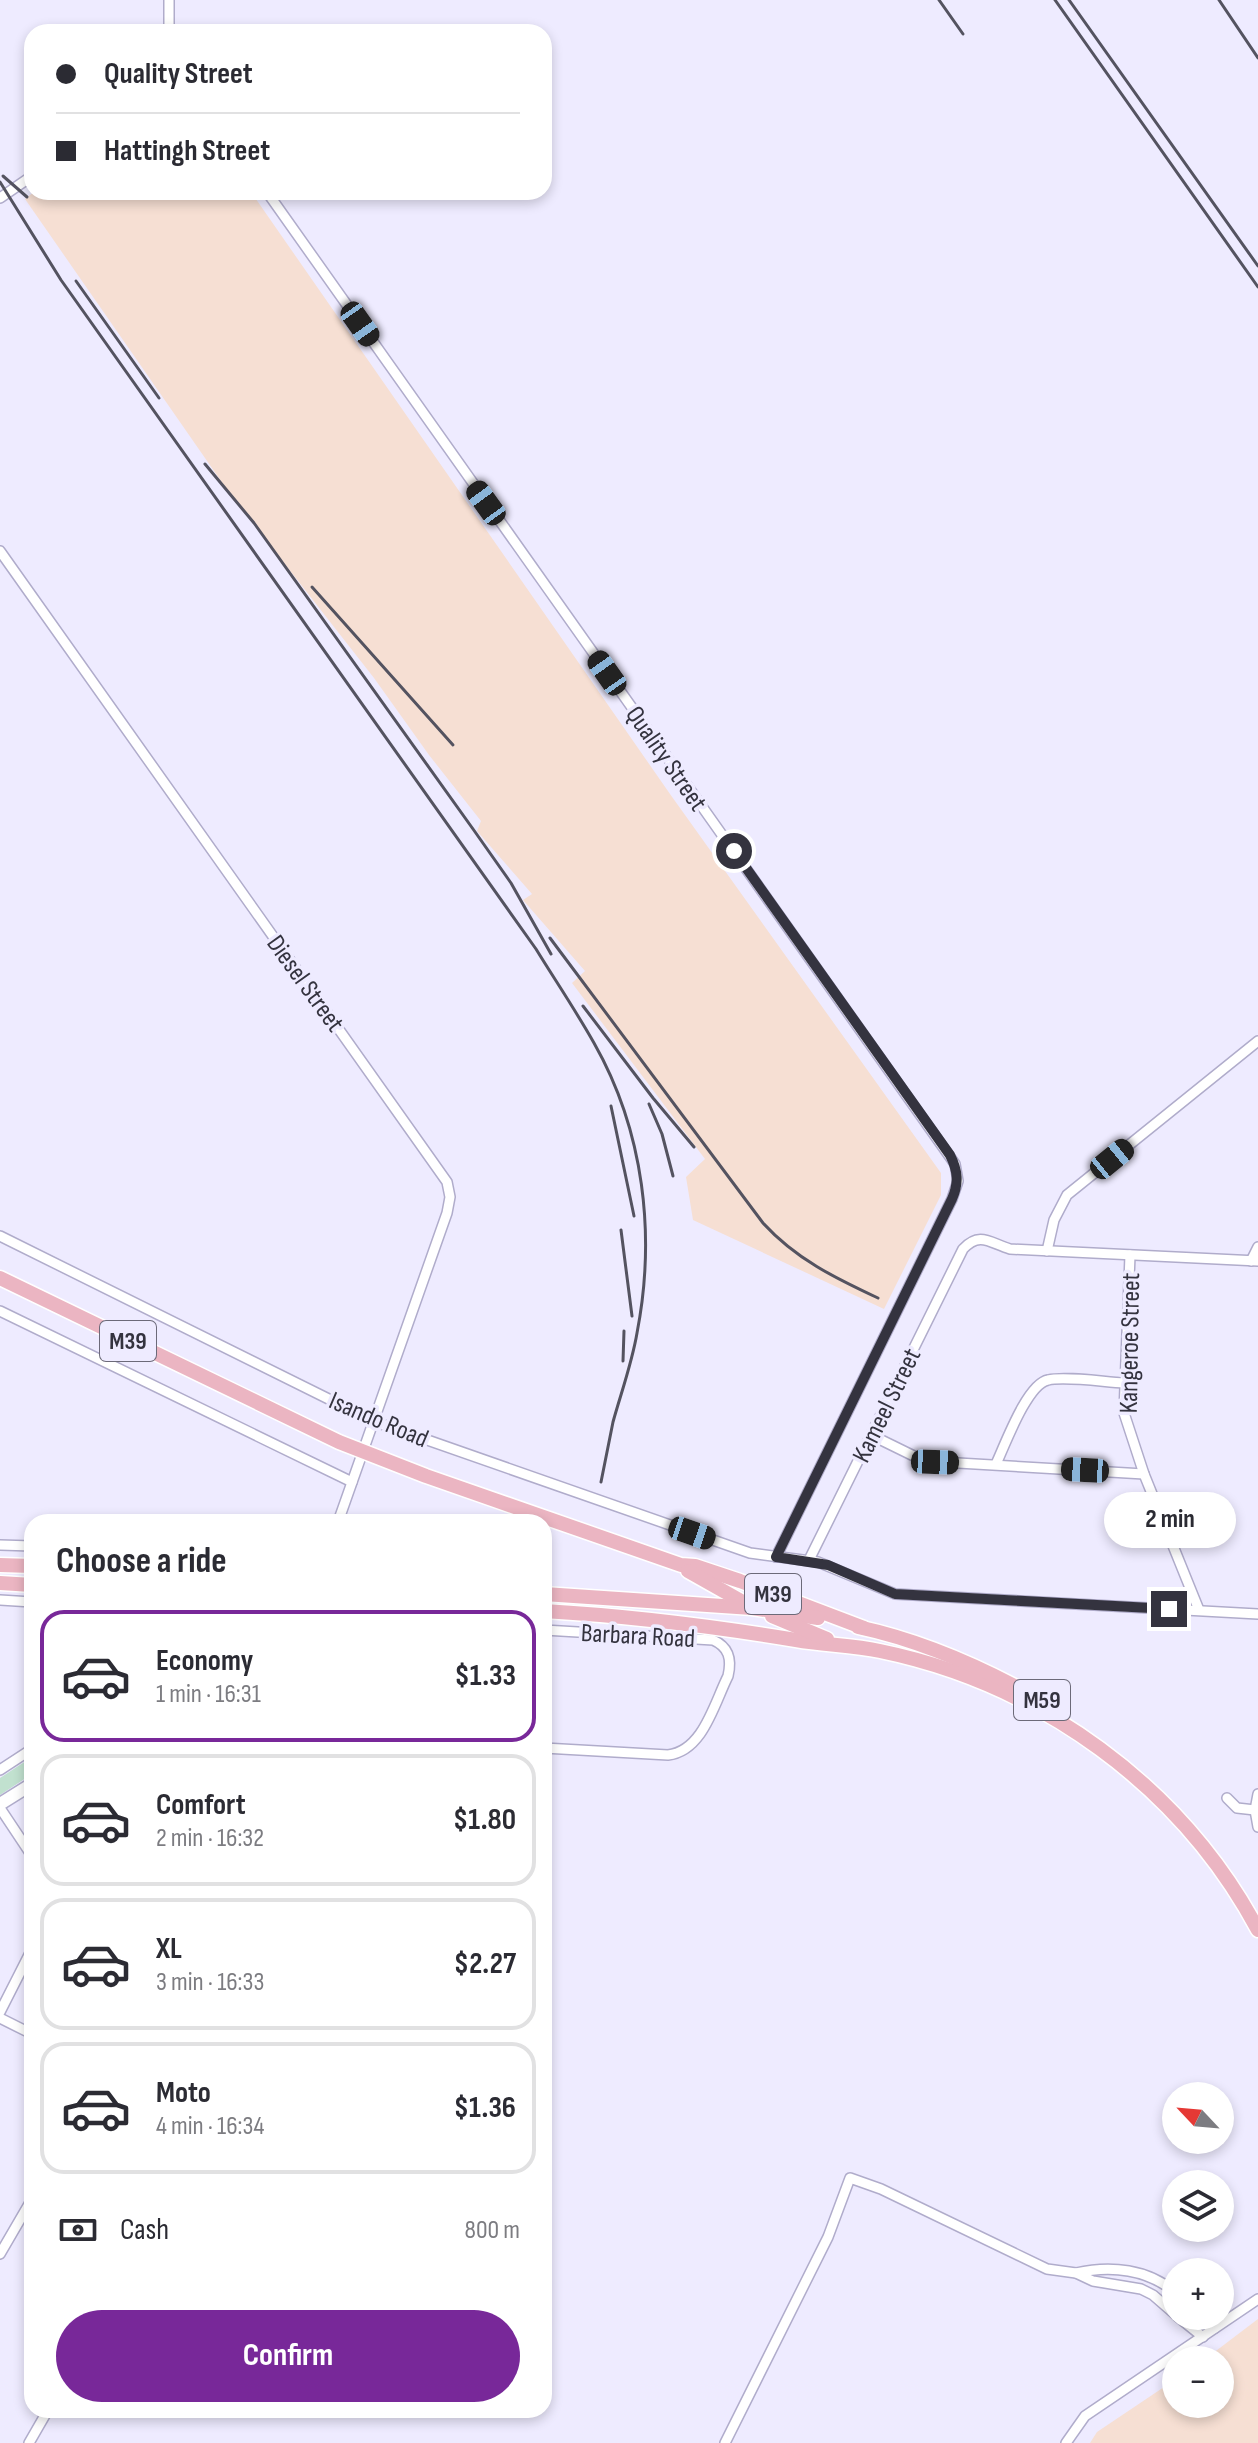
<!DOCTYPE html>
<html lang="en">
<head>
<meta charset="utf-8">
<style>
  :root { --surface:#fff; --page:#f7f7f7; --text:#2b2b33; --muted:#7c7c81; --line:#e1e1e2; --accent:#782899 }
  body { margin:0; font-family:"Sofia Sans Condensed",sans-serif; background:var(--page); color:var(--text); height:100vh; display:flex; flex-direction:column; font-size:30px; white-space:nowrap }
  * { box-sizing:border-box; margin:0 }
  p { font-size:26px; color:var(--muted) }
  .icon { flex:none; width:44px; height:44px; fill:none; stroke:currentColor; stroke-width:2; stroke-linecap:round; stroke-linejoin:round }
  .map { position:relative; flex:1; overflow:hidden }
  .sheet { position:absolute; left:24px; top:1514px; width:528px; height:904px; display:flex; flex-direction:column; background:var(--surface); border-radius:24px; box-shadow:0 4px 12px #0003 }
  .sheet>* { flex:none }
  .top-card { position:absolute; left:24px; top:24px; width:528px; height:176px; border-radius:24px; box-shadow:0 4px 12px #0003; display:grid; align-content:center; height:176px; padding:0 32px; background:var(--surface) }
  .needle { width:52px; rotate:296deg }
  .tools { position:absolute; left:1162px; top:2082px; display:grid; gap:16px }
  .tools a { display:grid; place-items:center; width:72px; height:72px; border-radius:50%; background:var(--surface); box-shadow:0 4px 12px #0003; font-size:40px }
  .end { position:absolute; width:36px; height:36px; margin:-18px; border:10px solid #34333f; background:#fff; box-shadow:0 0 0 4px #fff }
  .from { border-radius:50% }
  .bubble { position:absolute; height:56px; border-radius:28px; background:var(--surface); box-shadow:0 4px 12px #0003; font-size:26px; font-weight:700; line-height:56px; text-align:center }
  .car { position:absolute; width:24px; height:48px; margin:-24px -12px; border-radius:10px; box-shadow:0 0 6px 2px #0007; background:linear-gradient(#222 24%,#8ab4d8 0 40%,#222 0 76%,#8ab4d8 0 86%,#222 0) }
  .top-card b { display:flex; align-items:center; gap:28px; height:76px; font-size:30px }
  .top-card b+b { border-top:2px solid var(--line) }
  .top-card i { width:20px; height:20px; background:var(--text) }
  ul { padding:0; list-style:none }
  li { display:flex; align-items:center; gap:24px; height:132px; margin:0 16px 12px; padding:0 16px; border:4px solid var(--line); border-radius:24px }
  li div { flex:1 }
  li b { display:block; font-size:30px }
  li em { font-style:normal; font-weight:700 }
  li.selected { border-color:var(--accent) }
  li>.icon { width:72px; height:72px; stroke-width:1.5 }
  h2 { padding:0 32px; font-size:36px; line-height:96px }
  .pay { display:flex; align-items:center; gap:20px; height:88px; padding:0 32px; font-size:30px }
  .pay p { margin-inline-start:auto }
  .cta { display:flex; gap:16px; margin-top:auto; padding:16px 32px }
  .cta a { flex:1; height:92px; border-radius:48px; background:var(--accent); color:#fff; font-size:32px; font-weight:700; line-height:92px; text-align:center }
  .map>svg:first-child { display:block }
  .industrial { fill:#f6dfd3 }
  .green { fill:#c1e1cf }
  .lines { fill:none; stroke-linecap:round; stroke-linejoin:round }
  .minor-casing { stroke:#b0accb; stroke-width:12 }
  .secondary-casing { stroke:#b0accb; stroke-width:15 }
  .primary-casing { stroke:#fff; stroke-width:17 }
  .minor { stroke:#fff; stroke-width:9 }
  .secondary { stroke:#fff; stroke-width:12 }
  .primary { stroke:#ebb5c2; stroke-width:14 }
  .rail { stroke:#545360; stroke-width:3 }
  .route { stroke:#34333f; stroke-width:10 }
  .labels { text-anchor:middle; stroke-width:7; stroke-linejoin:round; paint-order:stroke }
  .shield { fill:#eeebff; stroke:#6c6a79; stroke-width:2 }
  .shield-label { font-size:24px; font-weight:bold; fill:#34333f }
  .street-label { font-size:26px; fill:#34333f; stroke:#eeebff }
</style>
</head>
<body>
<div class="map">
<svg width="1258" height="2443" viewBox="0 0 1258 2443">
  <rect width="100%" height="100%" fill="#eeebff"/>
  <g class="industrial">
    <path d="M34,192H251L670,794L941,1173V1195L884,1309L693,1220L686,1177L705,1159L572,983L585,971L523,900L532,894L477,831L481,821L429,755L374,678L230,494L25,199Z"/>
    <path d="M1258,2319V2443H1090L1097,2432L1176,2379V2404H1220V2360H1204Z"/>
  </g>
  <path class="green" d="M32,1757V1774L0,1795V1778Z"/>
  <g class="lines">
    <defs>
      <g id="minor">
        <path d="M169,32V0"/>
        <path d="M267,192L955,1164L958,1181L952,1199L776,1557"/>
        <path d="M0,198L32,176"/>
        <path d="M0,551L447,1182L450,1197L447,1213L338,1522"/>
        <path d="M0,1236L373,1421L750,1553L818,1562L895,1594L1258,1614"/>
        <path d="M1047,1251L1054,1220L1067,1195L1258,1041"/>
        <path d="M1130,1255L1124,1413L1144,1474L1199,1610"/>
        <path d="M1251,1261L1258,1247"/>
        <path d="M0,1311L352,1482"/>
        <path d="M871,1435L924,1461L1144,1474"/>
        <path d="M996,1464C1005,1445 1027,1384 1048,1380C1065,1376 1104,1382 1124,1383"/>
        <path d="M0,1545L32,1546"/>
        <path d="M809,1560L963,1249C980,1231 990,1243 1010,1249L1258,1261"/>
        <path d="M0,1600L32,1602"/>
        <path d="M544,1630L713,1640C729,1647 732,1659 728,1676C714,1704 703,1751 668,1755L544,1748"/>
        <path d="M0,1770L32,1749"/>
        <path d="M1258,1794L1255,1810L1258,1827"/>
        <path d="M1227,1798L1237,1808L1255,1810"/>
        <path d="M0,1808L32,1856"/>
        <path d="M0,2012L32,1949"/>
        <path d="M0,2018L32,2034"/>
        <path d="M0,2254L32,2199"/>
        <path d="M1076,2273C1111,2265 1148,2269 1176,2293"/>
        <path d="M1177,2316L1203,2337"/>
        <path d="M1202,2316L1215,2328"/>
        <path d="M29,2443L48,2410"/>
        <path d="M725,2443L828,2237L850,2178L881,2189L1047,2269L1076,2273L1093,2281L1141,2289L1153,2295L1176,2315"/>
        <path d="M1066,2443L1085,2416L1258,2299"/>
      </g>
      <path id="secondary" d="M0,1804L32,1784"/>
      <g id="primary">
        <path d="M0,1278L339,1442L426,1476L681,1565L695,1566L740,1581L864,1628"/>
        <path d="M0,1565L32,1566"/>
        <path d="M688,1571L750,1606"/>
        <path d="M0,1583L32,1585"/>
        <path d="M544,1594L752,1608L818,1618"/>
        <path d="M544,1611C631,1616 711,1626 796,1640C824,1645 852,1645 880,1651C1040,1684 1181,1786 1258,1930"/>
        <path d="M772,1616L827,1639"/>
        <path d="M858,1627C919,1640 981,1667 1035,1697"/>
      </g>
    </defs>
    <use href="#minor" class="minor-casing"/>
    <use href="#secondary" class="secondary-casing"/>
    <use href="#primary" class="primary-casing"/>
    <use href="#minor" class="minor"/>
    <use href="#secondary" class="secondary"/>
    <use href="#primary" class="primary"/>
    <g class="rail">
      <path d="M939,0L963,34"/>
      <path d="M1055,0L1258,287"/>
      <path d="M1069,0L1258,266"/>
      <path d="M1219,0L1258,58"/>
      <path d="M3,176L27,197"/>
      <path d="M0,182L61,280L536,949C555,980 576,1011 594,1043C644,1131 656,1235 637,1333C632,1363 621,1393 613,1422C609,1442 605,1462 601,1482"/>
      <path d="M76,281L159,398"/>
      <path d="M205,464L254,523L473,829L511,883L551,954"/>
      <path d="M312,587L453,745"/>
      <path d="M550,938L763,1223C796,1259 835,1278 878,1298"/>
      <path d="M583,1006L653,1098L694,1147"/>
      <path d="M649,1104L662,1134L673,1176"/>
      <path d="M611,1106L634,1216"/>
      <path d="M621,1230L632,1316"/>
      <path d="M623,1361L624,1331"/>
    </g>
  </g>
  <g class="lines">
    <path class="route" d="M734,851L950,1155C958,1171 959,1183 952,1199L776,1557L828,1565L895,1594L1169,1609"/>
  </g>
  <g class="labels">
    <g class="shield">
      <rect x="100" y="1321" width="56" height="40" rx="6"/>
      <rect x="745" y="1574" width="56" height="40" rx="6"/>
      <rect x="1014" y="1680" width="56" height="40" rx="6"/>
    </g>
    <g class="shield-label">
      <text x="128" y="1349">M39</text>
      <text x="773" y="1602">M39</text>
      <text x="1042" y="1708">M59</text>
    </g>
    <g class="street-label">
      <text transform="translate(667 758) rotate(55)" y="9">Quality Street</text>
      <text transform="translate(306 983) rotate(54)" y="9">Diesel Street</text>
      <text transform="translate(1129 1343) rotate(-89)" y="9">Kangeroe Street</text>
      <text transform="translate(886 1405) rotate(-64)" y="9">Kameel Street</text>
      <text transform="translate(379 1419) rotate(23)" y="9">Isando Road</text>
      <text transform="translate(638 1635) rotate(3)" y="9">Barbara Road</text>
    </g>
  </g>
</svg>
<div class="tools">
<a><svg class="needle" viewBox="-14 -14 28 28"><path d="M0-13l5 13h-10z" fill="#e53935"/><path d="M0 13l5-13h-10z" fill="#7c7c81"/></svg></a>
<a><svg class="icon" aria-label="layers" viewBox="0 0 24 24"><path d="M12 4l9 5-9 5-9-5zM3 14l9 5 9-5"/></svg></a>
<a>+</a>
<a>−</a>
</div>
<i class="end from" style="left:734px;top:851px"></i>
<i class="end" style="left:1169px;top:1609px"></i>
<div class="bubble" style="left:1104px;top:1492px;width:132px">2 min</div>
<i class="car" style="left:360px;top:324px;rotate:145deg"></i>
<i class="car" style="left:486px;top:503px;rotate:324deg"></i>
<i class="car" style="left:607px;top:673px;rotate:325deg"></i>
<i class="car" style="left:1112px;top:1159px;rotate:51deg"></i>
<i class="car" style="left:935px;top:1462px;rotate:92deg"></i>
<i class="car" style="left:1085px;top:1470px;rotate:273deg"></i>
<i class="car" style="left:692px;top:1533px;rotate:109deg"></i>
<div class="top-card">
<b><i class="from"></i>Quality Street</b>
<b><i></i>Hattingh Street</b>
</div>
<section class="sheet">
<h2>Choose a ride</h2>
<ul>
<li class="selected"><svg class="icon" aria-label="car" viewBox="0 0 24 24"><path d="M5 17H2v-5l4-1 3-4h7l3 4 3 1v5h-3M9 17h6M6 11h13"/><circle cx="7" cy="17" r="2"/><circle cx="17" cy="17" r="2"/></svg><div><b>Economy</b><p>1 min · 16:31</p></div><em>$1.33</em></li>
<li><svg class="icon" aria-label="car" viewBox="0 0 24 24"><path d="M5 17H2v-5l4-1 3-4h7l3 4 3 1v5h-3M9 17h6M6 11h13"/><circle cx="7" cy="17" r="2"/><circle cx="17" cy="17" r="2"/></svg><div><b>Comfort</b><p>2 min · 16:32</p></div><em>$1.80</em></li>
<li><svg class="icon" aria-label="car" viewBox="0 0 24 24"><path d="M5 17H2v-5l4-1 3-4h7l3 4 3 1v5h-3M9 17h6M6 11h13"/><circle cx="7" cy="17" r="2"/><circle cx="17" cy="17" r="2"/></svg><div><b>XL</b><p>3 min · 16:33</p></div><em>$2.27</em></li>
<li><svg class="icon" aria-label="car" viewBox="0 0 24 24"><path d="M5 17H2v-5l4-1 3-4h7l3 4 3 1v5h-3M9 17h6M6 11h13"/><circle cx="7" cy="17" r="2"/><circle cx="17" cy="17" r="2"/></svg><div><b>Moto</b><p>4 min · 16:34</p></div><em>$1.36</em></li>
</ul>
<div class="pay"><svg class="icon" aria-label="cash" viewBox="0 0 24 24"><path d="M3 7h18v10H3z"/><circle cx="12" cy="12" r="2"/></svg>Cash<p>800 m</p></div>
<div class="cta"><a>Confirm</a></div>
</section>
</div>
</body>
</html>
